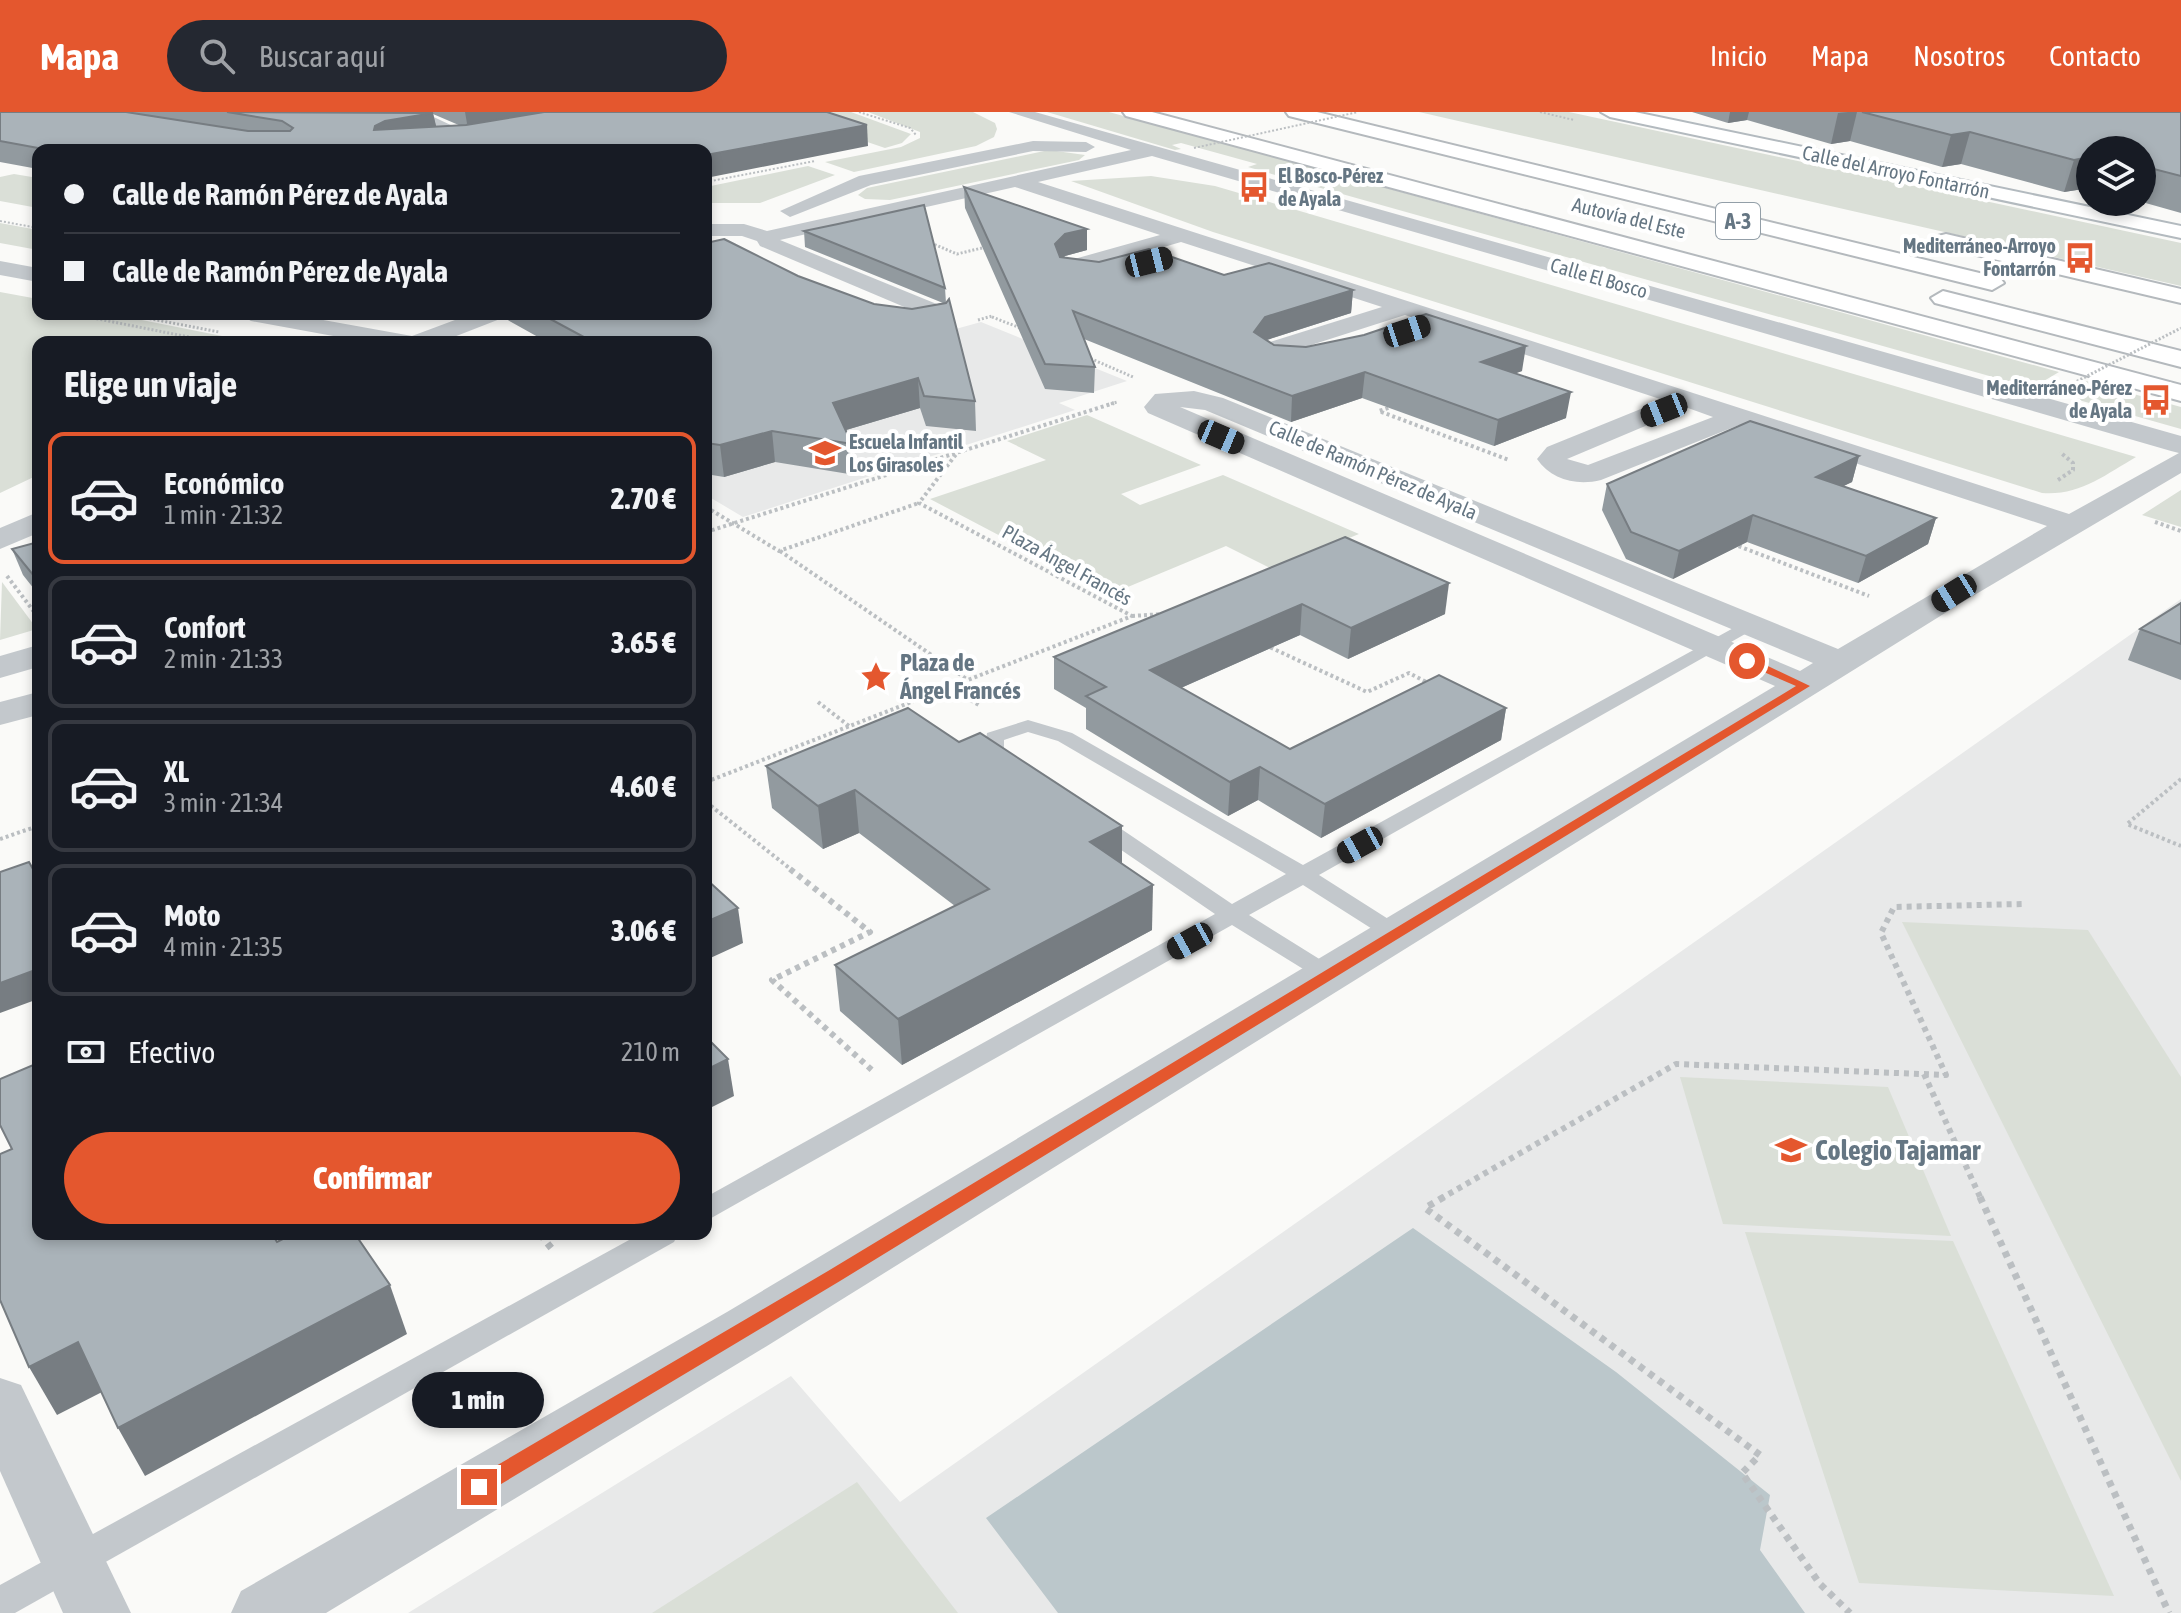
<!DOCTYPE html>
<html lang="es">
<head>
<meta charset="utf-8">
<style>
  :root { --surface:#171b24; --page:#242831; --text:#f1f3f6; --muted:#9ea1a6; --line:#363941; --accent:#e4572e }
  body { margin:0; font-family:"Asap Condensed",sans-serif; background:var(--page); color:var(--text); height:100vh; display:flex; flex-direction:column; font-size:30px; white-space:nowrap }
  * { box-sizing:border-box; margin:0 }
  p { font-size:26px; color:var(--muted) }
  .icon { flex:none; width:44px; height:44px; fill:none; stroke:currentColor; stroke-width:2; stroke-linecap:round; stroke-linejoin:round }
  .map { position:relative; flex:1; overflow:hidden }
  .panel { position:absolute; left:32px; top:224px; width:680px; height:904px; display:flex; flex-direction:column; background:var(--surface); border-radius:16px; box-shadow:0 4px 12px #0003 }
  .panel>* { flex:none }
  .top-card { position:absolute; left:32px; top:32px; width:680px; height:176px; border-radius:16px; box-shadow:0 4px 12px #0003; display:grid; align-content:center; height:176px; padding:0 32px; background:var(--surface) }
  .controls { position:absolute; left:2076px; top:24px; display:grid; gap:16px }
  .controls a { display:grid; place-items:center; width:80px; height:80px; border-radius:50%; background:var(--surface); box-shadow:0 4px 12px #0003; font-size:40px }
  .end { position:absolute; width:36px; height:36px; margin:-18px; border:10px solid #e4572e; background:#fff; box-shadow:0 0 0 4px #fff }
  .from { border-radius:50% }
  .bubble { position:absolute; height:56px; border-radius:28px; background:var(--surface); box-shadow:0 4px 12px #0003; font-size:26px; font-weight:800; line-height:56px; text-align:center }
  .car { position:absolute; width:24px; height:48px; margin:-24px -12px; border-radius:10px; box-shadow:0 0 6px 2px #0007; background:linear-gradient(#222 24%,#8ab4d8 0 40%,#222 0 76%,#8ab4d8 0 86%,#222 0) }
  .top-card b { display:flex; align-items:center; gap:28px; height:76px; font-size:30px }
  .top-card b+b { border-top:2px solid var(--line) }
  .top-card i { width:20px; height:20px; background:var(--text) }
  ul { padding:0; list-style:none }
  li { display:flex; align-items:center; gap:24px; height:132px; margin:0 16px 12px; padding:0 16px; border:4px solid var(--line); border-radius:16px }
  li div { flex:1 }
  li b { display:block; font-size:30px }
  li em { font-style:normal; font-weight:800 }
  li.active { border-color:var(--accent) }
  li>.icon { width:72px; height:72px; stroke-width:1.5 }
  h2 { padding:0 32px; font-size:36px; line-height:96px }
  .pay { display:flex; align-items:center; gap:20px; height:88px; padding:0 32px; font-size:30px }
  .pay p { margin-inline-start:auto }
  .cta { display:flex; gap:16px; margin-top:auto; padding:16px 32px }
  .cta a { flex:1; height:92px; border-radius:48px; background:var(--accent); color:#fff; font-size:32px; font-weight:800; line-height:92px; text-align:center }
  header { display:flex; align-items:center; gap:48px; box-sizing:border-box; height:112px; padding:0 40px; background:var(--accent); color:#fff }
  header strong { font-size:38px }
  nav { display:flex; gap:44px; margin-inline-start:auto; font-size:28px }
  .search { width:560px; height:72px; background:var(--page); display:flex; align-items:center; gap:20px; box-sizing:border-box; padding:0 28px; border-radius:44px; color:var(--muted); font-size:30px }
  .map>svg:first-child { display:block }
  .built { fill:#e8e9e9 }
  .green { fill:#dadfd7 }
  .water { fill:#bbc7cb }
  .lines { fill:none; stroke-linecap:round; stroke-linejoin:round }
  .secondary-casing { stroke:#b3babf; stroke-width:4 }
  .highway-casing { stroke:#b4b9bd; stroke-width:4 }
  .path-far4 { stroke:#bbbfc2; stroke-width:2; stroke-dasharray:2 2; stroke-linecap:butt }
  .path-far3 { stroke:#bbbfc2; stroke-width:3; stroke-dasharray:2 2; stroke-linecap:butt }
  .path-far2 { stroke:#bbbfc2; stroke-width:4; stroke-dasharray:3 3; stroke-linecap:butt }
  .path-far1 { stroke:#bbbfc2; stroke-width:6; stroke-dasharray:5 5; stroke-linecap:butt }
  .path { stroke:#bbbfc2; stroke-width:7; stroke-dasharray:6 6; stroke-linecap:butt }
  .lane { fill:#c3c8cc; fill-rule:evenodd }
  .street { fill:#c3c8cc; fill-rule:evenodd }
  .secondary { fill:#fff; fill-rule:evenodd }
  .highway { fill:#fff; fill-rule:evenodd }
  .path-bridge-far1 { stroke:#bbbfc2; stroke-width:2; stroke-dasharray:2 2; stroke-linecap:butt }
  .path-bridge { stroke:#bbbfc2; stroke-width:3; stroke-dasharray:2 2; stroke-linecap:butt }
  .wall { fill:#929a9f; fill-rule:evenodd }
  .shaded-wall { fill:#777d82 }
  .building { fill:#aab3b9; stroke:#777d82; stroke-width:2 }
  .route { fill:#e4572e }
  .labels { text-anchor:middle; stroke-width:8; stroke-linejoin:round; paint-order:stroke }
  .far-street-label { font-size:20px; fill:#657683; stroke:#fff }
  .far-poi-label { font-size:20px; font-weight:bold; fill:#657683; stroke:#fff; text-anchor:start }
  .shield { fill:#fff; stroke:#939fa8; stroke-width:2 }
  .shield-label { font-size:22px; font-weight:bold; fill:#657683 }
  .poi-label { font-size:24px; font-weight:bold; fill:#657683; stroke:#fff; text-anchor:start }
  .near-poi-label { font-size:28px; font-weight:bold; fill:#657683; stroke:#fff; text-anchor:start }
</style>
</head>
<body>
<header>
<strong>Mapa</strong>
<div class="search"><svg class="icon" aria-label="search" viewBox="0 0 24 24"><circle cx="10" cy="10" r="6"/><path d="M15 15l6 6"/></svg>Buscar aquí</div>
<nav><a>Inicio</a><a>Mapa</a><a>Nosotros</a><a>Contacto</a></nav>
</header>
<div class="map">
<svg width="2181" height="1501" viewBox="0 0 2181 1501">
  <rect width="100%" height="100%" fill="#fafaf8"/>
  <g class="built">
    <path d="M981,210L1127,269L1059,291L1075,298L743,405L706,383V286Z"/>
    <path d="M2181,487V1501H408L791,1264L900,1390Z"/>
  </g>
  <g class="green">
    <path d="M779,0H851L911,22L902,31L885,36Z"/>
    <path d="M868,0H973L995,11L997,17L994,25L976,34L854,60L825,50L901,35L920,26V20Z"/>
    <path d="M1047,0H1109L2059,260L2032,276L1303,71L1248,55L1257,52L1181,31L1172,33L1181,37L1175,38Z"/>
    <path d="M1419,0H1569L2181,131V174Z"/>
    <path d="M1049,38L1085,43L1079,48L890,88L865,87L858,83L867,76Z"/>
    <path d="M808,54L835,63L760,91H706V75Z"/>
    <path d="M14,62L38,66V96L0,89V65Z"/>
    <path d="M1151,64L1215,74L2136,345C2105,363 2079,384 2042,381L1213,120L1071,69Z"/>
    <path d="M0,111L38,118V138L0,131Z"/>
    <path d="M0,180L38,187V202H112L252,230H38V363L0,381Z"/>
    <path d="M2086,269L2181,295V317L2061,283Z"/>
    <path d="M1087,303L1201,353L1121,382L1140,393L1223,363L1359,422L1272,457L1226,434L1111,482L930,387L1046,348L1007,329Z"/>
    <path d="M2181,378V415L2142,403Z"/>
    <path d="M2,470L37,517L0,528Z"/>
    <path d="M1902,810L2088,818L2181,965V1369Z"/>
    <path d="M1680,965L1888,975L1951,1124L1723,1112Z"/>
    <path d="M1745,1120L1953,1129L2114,1484L1859,1471Z"/>
    <path d="M857,1370L958,1501H652Z"/>
  </g>
  <path class="water" d="M1413,1116L1616,1260L1770,1383L1760,1438L1805,1501H1058L986,1406Z"/>
  <g class="lines">
    <defs>
      <path id="secondary" d="M1601,0H1635L2181,114V126L1610,5Z"/>
      <g id="highway">
        <path d="M1123,0H1152L2181,273V289L1126,4Z"/>
        <path d="M1286,0H1317L2000,166L2004,171L1992,178L1289,4Z"/>
        <path d="M1946,122L2181,177V191L1938,134L1935,129L1938,124Z"/>
        <path d="M1943,179L2181,239V255L1935,191L1931,186Z"/>
      </g>
    </defs>
    <use href="#secondary" class="secondary-casing"/>
    <use href="#highway" class="highway-casing"/>
    <g class="path-far4">
      <path d="M859,0L910,16L916,23"/>
      <path d="M1540,0L1574,8"/>
      <path d="M706,70L815,49"/>
      <path d="M0,109L38,116"/>
    </g>
    <g class="path-far3">
      <path d="M931,131L957,142L986,135"/>
      <path d="M73,202L214,230"/>
      <path d="M126,202L219,220"/>
      <path d="M992,205L1023,217"/>
      <path d="M978,208L992,204"/>
      <path d="M1087,245L1133,265"/>
      <path d="M1107,293L1117,290"/>
    </g>
    <g class="path-far2">
      <path d="M1394,294L1379,299L1509,348"/>
      <path d="M2058,368L2073,358V351L2060,340"/>
      <path d="M706,395L779,439L919,391"/>
      <path d="M2155,410L2181,419"/>
      <path d="M706,420L1114,291"/>
      <path d="M1733,432L1869,484"/>
      <path d="M780,439L968,568"/>
      <path d="M7,464L38,505"/>
      <path d="M1132,504L1163,502"/>
      <path d="M1265,533L1367,580L1409,561L1430,572"/>
      <path d="M950,576L979,593"/>
      <path d="M818,590L849,614"/>
      <path d="M2181,667L2127,712L2181,734"/>
      <path d="M706,670L1132,504L919,391L957,341"/>
      <path d="M706,690L793,759"/>
      <path d="M0,727L38,714"/>
    </g>
    <g class="path-far1">
      <path d="M790,757L870,820L772,868L873,959"/>
      <path d="M1924,962L1981,1087"/>
      <path d="M1440,1087L1676,952L1946,963L1881,821L1894,795L2022,792"/>
    </g>
    <g class="path">
      <path d="M1444,1085L1425,1096L1760,1343L1742,1361L1820,1472L1850,1501"/>
      <path d="M1980,1085L2169,1501"/>
      <path d="M540,1122L552,1137"/>
    </g>
    <g class="lane">
      <path d="M1748,508L1754,509V517L1319,763L1404,817L1408,822L1404,827H1388L1303,773L1249,803L1337,858L1341,863L1337,868H1321L1232,813L706,1109V1085L1215,802L1089,716L1086,711L1089,706H1105L1232,792L1286,762L1058,629L1028,620L1004,628V639L1019,652L1009,658L984,641L987,621L1028,608L1072,621L1303,753Z"/>
      <path d="M640,1122H678L674,1130L15,1501H0V1473Z"/>
    </g>
    <g class="street">
      <path d="M401,0H423L504,38H480Z"/>
      <path d="M1009,0H1035L2181,324V361L1966,488L767,1234L326,1501H231L241,1479L727,1200L1775,574L1148,301L1144,295L1155,282L1194,279L1223,286L1838,537L2047,414L1739,313L1601,368C1577,374 1551,368 1537,347L1547,335L1663,288L1405,203L1283,242L1313,246L1317,251L1313,256L1276,257L1256,244L1264,232L1382,195L1181,130L1095,155L1108,157L1111,162L1108,167L1061,165L1057,156L1060,151L1160,123L1015,75L780,128L949,197L953,202L947,215L905,223L893,216L897,211L928,205L760,134L757,129L742,124H706V112H744L767,119L1131,38ZM1152,44L2171,339L2179,341L2069,402L1038,70ZM1180,295L1205,298L1813,551L1800,559ZM1688,296L1713,305L1588,353L1567,347Z"/>
      <path d="M1033,29L1086,30L1095,35L1086,40L1033,39L871,73L790,105L780,99L859,64Z"/>
      <path d="M0,149L38,156V170L0,163Z"/>
      <path d="M239,202H290L412,224L471,202H504L500,207L441,230H366L251,209Z"/>
      <path d="M38,400V421L0,437V416Z"/>
      <path d="M38,533V555L0,566V544Z"/>
      <path d="M38,580V603L0,613V590Z"/>
      <path d="M0,1266L21,1273L131,1501H63L0,1359Z"/>
    </g>
    <use href="#secondary" class="secondary"/>
    <use href="#highway" class="highway"/>
    <path class="path-bridge-far1" d="M1194,36L1358,0"/>
    <path class="path-bridge" d="M2052,282L2181,216"/>
  </g>
  <g class="wall">
    <path d="M0,0H827L868,34L706,38H38V57L0,50ZM433,2L461,14L436,15Z"/>
    <path d="M1692,0H2181V101L2142,90V38H2090V76L2064,80L1961,52L1942,55L1850,29L1831,32L1747,8L1728,11Z"/>
    <path d="M964,75L1087,117V138L1065,144L1063,146L1353,178L1351,201L1267,228L1274,233L1522,259L1516,261L1566,306L1494,334L1362,286L1291,310L1084,227L1095,255L1094,281L1045,277L965,96Z"/>
    <path d="M804,119L945,176L946,191L975,289L976,319L926,314L920,296L846,318L852,332L855,363L775,350L724,365L706,362V230H547L504,206V202H706L798,164L874,192L912,197L943,191L805,135Z"/>
    <path d="M1859,344L1852,370L1843,374L1936,406L1928,432L1858,471L1747,430L1673,467L1626,447L1602,398L1607,372Z"/>
    <path d="M1345,425L1445,502L1348,547L1300,523L1181,576L1290,637L1506,596L1501,628L1321,726L1258,688L1228,704L1086,617V596L1054,577V545Z"/>
    <path d="M38,430V482L23,463L12,437Z"/>
    <path d="M2181,491V568L2128,548L2140,517Z"/>
    <path d="M959,630L1122,714V752L1152,818L902,953L840,899L835,853L955,794L859,721L823,737L772,696L766,654Z"/>
  </g>
  <g class="shaded-wall">
    <path d="M465,0H571L468,17Z"/>
    <path d="M1730,0H1749L1747,8L1728,11Z"/>
    <path d="M1848,0H1857L1850,29L1831,32L1838,1Z"/>
    <path d="M433,1L438,22L374,18L375,14L385,9Z"/>
    <path d="M867,13L868,34L706,66V43Z"/>
    <path d="M1970,20L1961,52L1942,55L1951,23Z"/>
    <path d="M2090,45V72L2089,76L2064,80L2074,48Z"/>
    <path d="M1087,117V138L1065,144L1055,154V132L1065,122Z"/>
    <path d="M1353,178L1351,201L1263,229L1254,220L1265,205Z"/>
    <path d="M1526,234L1522,259L1478,275L1481,250Z"/>
    <path d="M1365,260L1362,286L1291,310L1292,284Z"/>
    <path d="M918,266L920,296L836,321L833,291Z"/>
    <path d="M1571,280L1566,306L1494,334L1498,308Z"/>
    <path d="M772,319L775,350L724,365L720,333Z"/>
    <path d="M1859,344L1852,370L1809,391L1816,365Z"/>
    <path d="M1753,403L1747,430L1673,467L1679,439Z"/>
    <path d="M1936,406L1928,432L1858,471L1866,444Z"/>
    <path d="M1449,471L1445,502L1348,547L1351,516Z"/>
    <path d="M1302,492L1300,523L1149,590L1150,558Z"/>
    <path d="M1506,596L1501,628L1321,726L1325,692Z"/>
    <path d="M1260,655L1258,688L1228,704L1230,670Z"/>
    <path d="M855,678L859,721L823,737L818,694Z"/>
    <path d="M1122,714V758L1090,730Z"/>
    <path d="M1153,773L1152,818L902,953L898,907Z"/>
    <path d="M738,796L743,831L706,848V810Z"/>
    <path d="M38,857V887L0,901V871Z"/>
    <path d="M728,947L734,984L706,998V958Z"/>
    <path d="M390,1173L407,1222L145,1364L118,1316Z"/>
    <path d="M78,1230L104,1279L57,1303L29,1255Z"/>
  </g>
  <g class="building">
    <path d="M0,0H126L248,19H290L293,16L282,9L227,0L433,1L385,9L375,14L374,18L466,13L544,0H827L867,13L706,43V38H49L0,29Z"/>
    <path d="M1862,0H2181V64L2142,54V38H2090V45L2074,48L1970,20L1951,23Z"/>
    <path d="M964,75L1087,117L1065,122L1055,132L1060,145L1099,150L1149,137L1224,163L1269,151L1353,178L1265,205L1254,220L1274,233L1306,235L1364,223L1426,202L1526,234L1481,250L1571,280L1498,308L1365,260L1292,284L1073,199L1095,255L1045,252Z"/>
    <path d="M924,93L945,176L804,119L838,112Z"/>
    <path d="M724,127L798,164L874,192L912,197L946,191L949,187L975,289L924,284L918,266L833,291L852,332L772,319L720,333L706,331V230H593L541,202H706V131Z"/>
    <path d="M1750,309L1859,344L1816,365L1936,406L1866,444L1753,403L1679,439L1631,420L1607,372Z"/>
    <path d="M1345,425L1449,471L1351,516L1302,492L1150,558L1290,637L1439,563L1506,596L1325,692L1260,655L1230,670L1086,584L1106,575L1054,545Z"/>
    <path d="M38,430V469L12,437Z"/>
    <path d="M2181,491V532L2140,517Z"/>
    <path d="M908,596L959,630L980,621L1122,714L1090,730L1153,773L898,907L835,853L989,777L855,678L818,694L766,654Z"/>
    <path d="M29,750L38,766V857L0,871V760Z"/>
    <path d="M706,767L738,796L706,810Z"/>
    <path d="M706,925L728,947L706,958Z"/>
    <path d="M38,951V1122H272L277,1130L293,1122H355L390,1173L118,1316L78,1230L29,1255L0,1188V1042L12,1037L0,1013V967Z"/>
  </g>
  <path class="route" d="M1743,546H1751L1810,574L840,1169L486,1381H472L469,1375L472,1368L828,1159L1796,574L1743,551Z"/>
  <defs>
    <symbol id="bus-bare" viewBox="-9 -9 18 18"><path d="M-5-6H5V4H4V6H2V4H-2V6H-4V4H-5ZM-3.5-4V0h7V-4ZM-3.5 1.2v1.5H-2V1.2ZM2 1.2v1.5H3.5V1.2Z" fill="#e4572e" stroke="#fff" stroke-width="2.5" paint-order="stroke"/></symbol>
    <symbol id="school-bare" viewBox="-9 -9 18 18"><path d="M0-5L7-2L0 1L-7-2ZM-4 1L0 2.5L4 1V4Q0 6-4 4Z" fill="#e4572e" stroke="#fff" stroke-width="2.5" paint-order="stroke"/></symbol>
    <symbol id="sight-bare" viewBox="-9 -9 18 18"><path d="M0-6L1.8-2.2L6-1.7L2.9 1.2L3.7 5.4L0 3.3L-3.7 5.4L-2.9 1.2L-6-1.7L-1.8-2.2Z" fill="#e4572e" stroke="#fff" stroke-width="2.5" paint-order="stroke"/></symbol>
  </defs>
  <g fill-rule="evenodd">
    <use href="#bus-bare" x="1232" y="53" width="44" height="44"/>
    <use href="#bus-bare" x="2058" y="124" width="44" height="44"/>
    <use href="#bus-bare" x="2134" y="266" width="44" height="44"/>
    <use href="#school-bare" x="803" y="319" width="44" height="44"/>
    <use href="#sight-bare" x="854" y="543" width="44" height="44"/>
    <use href="#school-bare" x="1769" y="1016" width="44" height="44"/>
  </g>
  <g class="labels">
    <g class="far-street-label">
      <text transform="translate(1896 60) rotate(12)" y="7">Calle del Arroyo Fontarrón</text>
      <text transform="translate(1629 106) rotate(14)" y="7">Autovía del Este</text>
      <text transform="translate(1599 166) rotate(16)" y="7">Calle El Bosco</text>
      <text transform="translate(1373 358) rotate(23)" y="7">Calle de Ramón Pérez de Ayala</text>
      <text transform="translate(1067 453) rotate(29)" y="7">Plaza Ángel Francés</text>
    </g>
    <g class="far-poi-label">
      <text x="1278" y="71">El Bosco-Pérez<tspan x="1278" dy="23">de Ayala</tspan></text>
      <text x="2056" y="141" text-anchor="end">Mediterráneo-Arroyo<tspan x="2056" dy="23">Fontarrón</tspan></text>
      <text x="2132" y="283" text-anchor="end">Mediterráneo-Pérez<tspan x="2132" dy="23">de Ayala</tspan></text>
      <text x="849" y="337">Escuela Infantil<tspan x="849" dy="23">Los Girasoles</tspan></text>
    </g>
    <rect class="shield" x="1716" y="91" width="44" height="36" rx="6"/>
    <g class="shield-label">
      <text x="1738" y="117">A-3</text>
    </g>
    <g class="poi-label">
      <text x="900" y="559">Plaza de<tspan x="900" dy="28">Ángel Francés</tspan></text>
    </g>
    <g class="near-poi-label">
      <text x="1815" y="1048">Colegio Tajamar</text>
    </g>
  </g>
</svg>
<div class="controls">
<a><svg class="icon" aria-label="layers" viewBox="0 0 24 24"><path d="M12 4l9 5-9 5-9-5zM3 14l9 5 9-5"/></svg></a>
</div>
<i class="end from" style="left:1747px;top:549px"></i>
<i class="end" style="left:479px;top:1375px"></i>
<div class="bubble" style="left:412px;top:1260px;width:132px">1 min</div>
<i class="car" style="left:1149px;top:150px;rotate:76deg"></i>
<i class="car" style="left:1407px;top:219px;rotate:72deg"></i>
<i class="car" style="left:1664px;top:298px;rotate:248deg"></i>
<i class="car" style="left:1221px;top:325px;rotate:113deg"></i>
<i class="car" style="left:1954px;top:481px;rotate:238deg"></i>
<i class="car" style="left:1360px;top:733px;rotate:241deg"></i>
<i class="car" style="left:1190px;top:829px;rotate:241deg"></i>
<div class="top-card">
<b><i class="from"></i>Calle de Ramón Pérez de Ayala</b>
<b><i></i>Calle de Ramón Pérez de Ayala</b>
</div>
<section class="panel">
<h2>Elige un viaje</h2>
<ul>
<li class="active"><svg class="icon" aria-label="car" viewBox="0 0 24 24"><path d="M5 17H2v-5l4-1 3-4h7l3 4 3 1v5h-3M9 17h6M6 11h13"/><circle cx="7" cy="17" r="2"/><circle cx="17" cy="17" r="2"/></svg><div><b>Económico</b><p>1 min · 21:32</p></div><em>2.70 €</em></li>
<li><svg class="icon" aria-label="car" viewBox="0 0 24 24"><path d="M5 17H2v-5l4-1 3-4h7l3 4 3 1v5h-3M9 17h6M6 11h13"/><circle cx="7" cy="17" r="2"/><circle cx="17" cy="17" r="2"/></svg><div><b>Confort</b><p>2 min · 21:33</p></div><em>3.65 €</em></li>
<li><svg class="icon" aria-label="car" viewBox="0 0 24 24"><path d="M5 17H2v-5l4-1 3-4h7l3 4 3 1v5h-3M9 17h6M6 11h13"/><circle cx="7" cy="17" r="2"/><circle cx="17" cy="17" r="2"/></svg><div><b>XL</b><p>3 min · 21:34</p></div><em>4.60 €</em></li>
<li><svg class="icon" aria-label="car" viewBox="0 0 24 24"><path d="M5 17H2v-5l4-1 3-4h7l3 4 3 1v5h-3M9 17h6M6 11h13"/><circle cx="7" cy="17" r="2"/><circle cx="17" cy="17" r="2"/></svg><div><b>Moto</b><p>4 min · 21:35</p></div><em>3.06 €</em></li>
</ul>
<div class="pay"><svg class="icon" aria-label="cash" viewBox="0 0 24 24"><path d="M3 7h18v10H3z"/><circle cx="12" cy="12" r="2"/></svg>Efectivo<p>210 m</p></div>
<div class="cta"><a>Confirmar</a></div>
</section>
</div>
</body>
</html>
